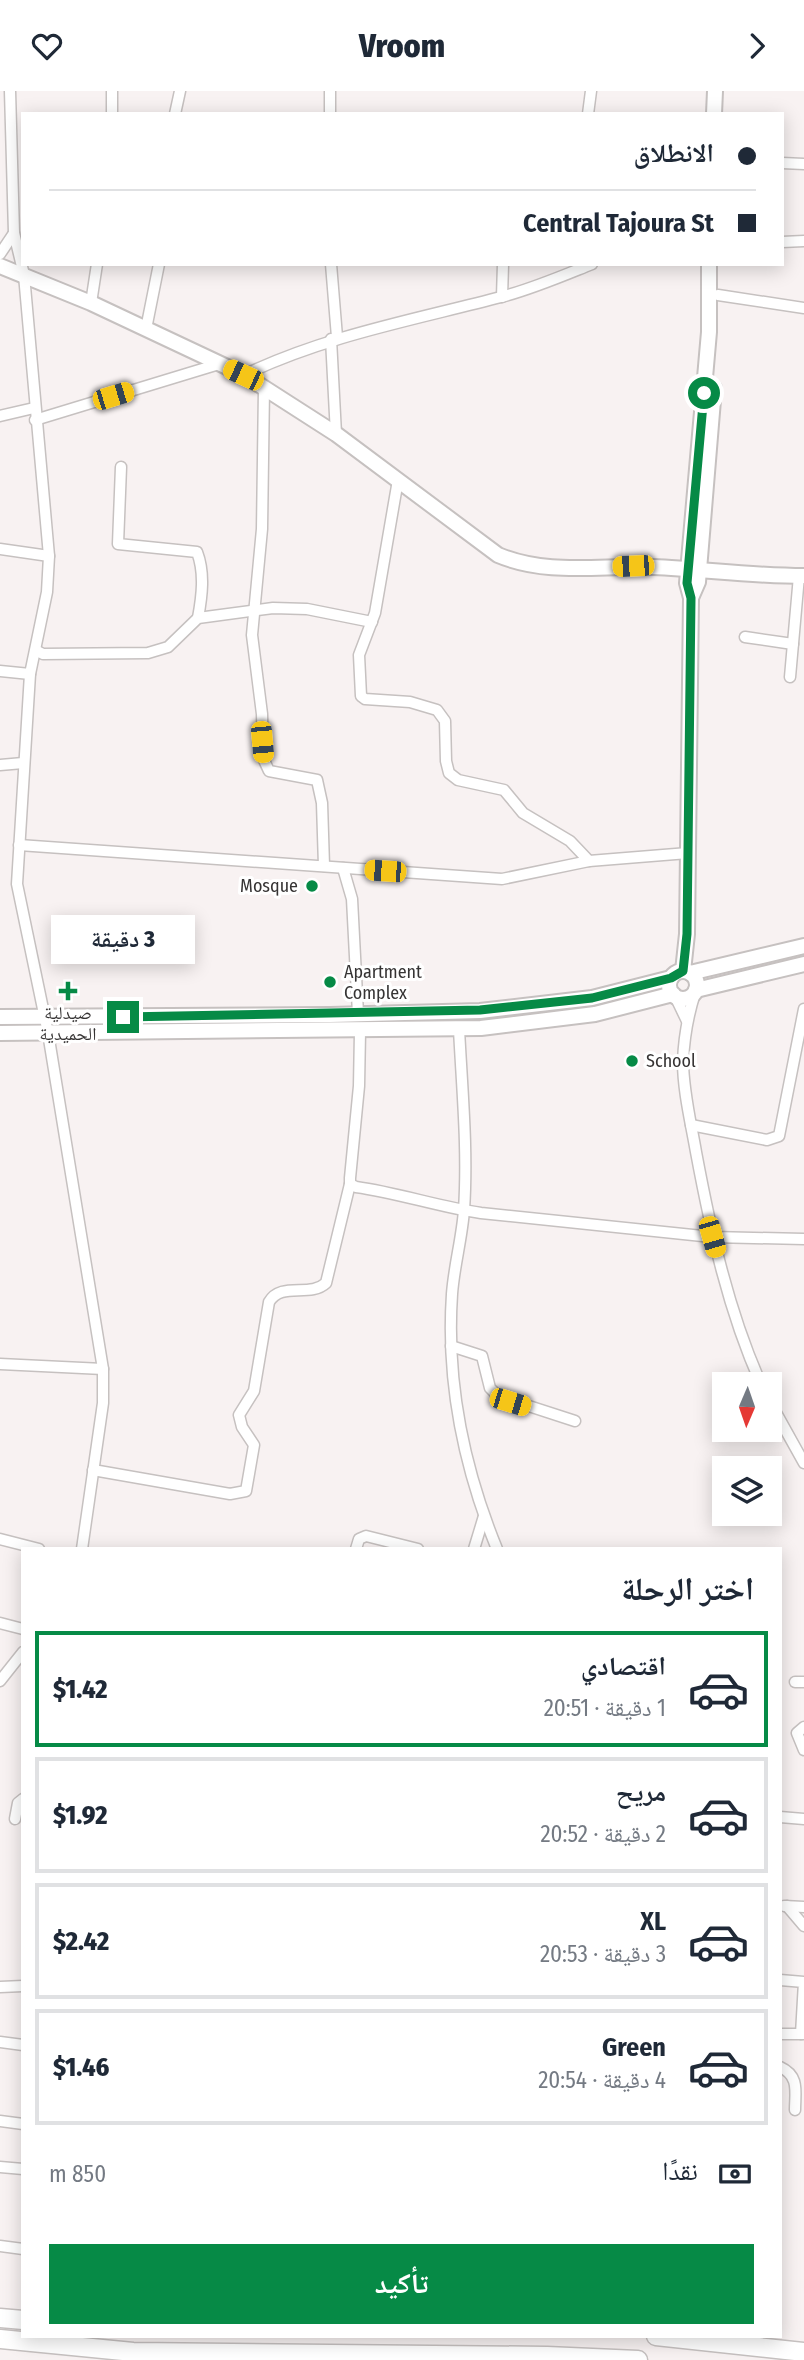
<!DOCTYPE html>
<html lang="ar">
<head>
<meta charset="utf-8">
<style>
  :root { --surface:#fff; --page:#f2f2f3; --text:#1f2937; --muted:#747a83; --line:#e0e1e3; --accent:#068a46 }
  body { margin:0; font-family:"Fira Sans Condensed","Noto Naskh Arabic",sans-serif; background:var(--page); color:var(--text); direction:rtl; height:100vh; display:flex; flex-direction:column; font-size:26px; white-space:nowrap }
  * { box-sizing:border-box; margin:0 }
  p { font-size:23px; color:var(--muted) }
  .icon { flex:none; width:38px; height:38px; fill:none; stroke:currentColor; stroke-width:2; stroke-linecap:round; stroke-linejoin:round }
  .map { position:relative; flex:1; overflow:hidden; direction:ltr }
  .sheet { position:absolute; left:21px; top:1456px; width:761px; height:791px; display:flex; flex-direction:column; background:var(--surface); border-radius:0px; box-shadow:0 4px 18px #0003; direction:rtl }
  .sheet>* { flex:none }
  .banner { position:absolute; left:21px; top:21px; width:763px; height:154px; border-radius:0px; box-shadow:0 4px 18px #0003; direction:rtl; display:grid; align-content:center; height:154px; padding:0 28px; background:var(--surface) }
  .needle { width:46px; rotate:182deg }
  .buttons { position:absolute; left:712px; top:1281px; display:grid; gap:14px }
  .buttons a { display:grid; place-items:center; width:70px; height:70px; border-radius:0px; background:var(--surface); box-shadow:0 4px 18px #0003; font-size:35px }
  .end { position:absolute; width:32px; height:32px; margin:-16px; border:9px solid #068a46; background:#fff; box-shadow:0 0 0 4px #fff }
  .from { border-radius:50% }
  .bubble { position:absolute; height:49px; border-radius:0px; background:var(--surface); box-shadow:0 4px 18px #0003; font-size:23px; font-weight:800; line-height:49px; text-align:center; direction:rtl }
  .car { position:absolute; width:21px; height:42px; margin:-21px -10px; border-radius:9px; box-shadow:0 0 5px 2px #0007; background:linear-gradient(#f5c518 24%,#345 0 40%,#f5c518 0 76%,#345 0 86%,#f5c518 0) }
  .banner b { display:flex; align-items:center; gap:24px; height:66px; font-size:26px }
  .banner b+b { border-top:2px solid var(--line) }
  .banner i { width:18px; height:18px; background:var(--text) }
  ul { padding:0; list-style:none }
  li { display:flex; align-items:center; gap:21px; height:116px; margin:0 14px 10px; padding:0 14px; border:4px solid var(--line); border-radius:0px }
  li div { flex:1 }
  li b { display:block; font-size:26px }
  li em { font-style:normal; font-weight:800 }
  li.on { border-color:var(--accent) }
  li>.icon { width:63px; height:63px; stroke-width:1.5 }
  h2 { padding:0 28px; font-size:32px; line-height:84px }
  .pay { display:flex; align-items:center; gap:18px; height:77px; padding:0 28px; font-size:26px }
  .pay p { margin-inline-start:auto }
  .primary-button { display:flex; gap:14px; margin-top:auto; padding:14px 28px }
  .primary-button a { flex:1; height:80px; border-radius:0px; background:var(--accent); color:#fff; font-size:28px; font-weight:800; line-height:80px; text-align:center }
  header { display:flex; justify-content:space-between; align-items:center; height:91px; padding:0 28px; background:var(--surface); font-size:32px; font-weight:800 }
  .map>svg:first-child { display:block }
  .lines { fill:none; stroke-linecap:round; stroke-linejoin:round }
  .street-casing { stroke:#c6c1c0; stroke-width:13 }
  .secondary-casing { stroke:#c6c1c0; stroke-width:18 }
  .primary-casing { stroke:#c6c1c0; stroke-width:18 }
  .highway-casing { stroke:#c6c1c0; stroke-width:21 }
  .street { stroke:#fff; stroke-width:10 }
  .secondary { stroke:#fff; stroke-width:14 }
  .primary { stroke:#fff; stroke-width:14 }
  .highway { stroke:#fff; stroke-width:18 }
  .route { stroke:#068a46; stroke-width:9 }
  .poi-dot { fill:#068a46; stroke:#fff; stroke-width:2.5 }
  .labels { text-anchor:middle; stroke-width:6; stroke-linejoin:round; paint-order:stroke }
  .poi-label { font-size:18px; fill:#363434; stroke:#fff; text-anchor:start }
</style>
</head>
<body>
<header><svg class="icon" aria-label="forward" viewBox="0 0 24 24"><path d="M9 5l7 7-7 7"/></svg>Vroom<svg class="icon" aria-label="heart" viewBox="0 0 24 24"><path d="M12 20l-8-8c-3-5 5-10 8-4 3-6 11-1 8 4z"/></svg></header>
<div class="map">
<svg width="804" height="2269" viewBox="0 0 804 2269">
  <rect width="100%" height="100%" fill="#f8f2f2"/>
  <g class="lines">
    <defs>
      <g id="street">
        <path d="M10,0L14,142L24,184L49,465L47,501L30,583L17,793L48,942L103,1278V1312L82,1458"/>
        <path d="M112,23V0"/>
        <path d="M175,23L180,0"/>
        <path d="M330,23V0"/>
        <path d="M588,23L591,0"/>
        <path d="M782,72L804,73"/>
        <path d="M782,151L804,150"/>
        <path d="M0,163L14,142"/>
        <path d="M331,173L337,246"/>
        <path d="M718,204L804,217"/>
        <path d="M502,206L503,173"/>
        <path d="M91,212L97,173"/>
        <path d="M146,238L159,173"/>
        <path d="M331,248L336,343"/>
        <path d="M244,284C325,245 413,229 501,206C532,198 562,185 592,173"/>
        <path d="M264,297L262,438L252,544L262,623L263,667L269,680L317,689L322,712L324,775"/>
        <path d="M0,325L34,317"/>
        <path d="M35,329L219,273"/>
        <path d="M121,376L118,453L197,461C205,482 202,505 198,527"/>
        <path d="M398,389L375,522L359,564L361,605L365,608L410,611L437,619L445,630L446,670L449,682L458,689L504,699L523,722L570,750L589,770"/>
        <path d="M0,458L49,465"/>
        <path d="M745,546L793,553"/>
        <path d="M37,560L43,563L148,562L168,556L198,527L273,517L307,518L372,531"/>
        <path d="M0,580L30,583"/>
        <path d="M790,586L799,485"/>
        <path d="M0,674L23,672"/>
        <path d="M19,754L502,788L589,770L688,762"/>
        <path d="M343,777L352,808L358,923"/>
        <path d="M695,902C688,924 684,946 683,970C683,1000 691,1032 696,1061C711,1141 728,1219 761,1293"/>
        <path d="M675,905L687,930"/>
        <path d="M459,938C462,998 468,1059 464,1119C462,1147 454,1175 452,1203C446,1291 464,1377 497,1458"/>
        <path d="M360,941L359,995L350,1087V1093L356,1096C399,1102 439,1116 481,1122L712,1146L804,1148"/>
        <path d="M691,1034L767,1049L779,1045L804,918"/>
        <path d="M451,1255L482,1265L490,1297L498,1305L575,1330"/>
        <path d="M0,1273L103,1278"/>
        <path d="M770,1311L804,1372"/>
        <path d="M93,1379L230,1403L246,1400L254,1354L242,1336L239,1324L254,1300L269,1211C281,1190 310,1207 326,1192L350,1093"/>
        <path d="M0,1448L39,1458"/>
        <path d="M356,1458L359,1448L366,1445L418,1458"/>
        <path d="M474,1458L484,1425"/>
        <path d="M0,1532L23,1538"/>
        <path d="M0,1590L23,1561"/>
        <path d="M795,1591H804"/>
        <path d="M804,1636L797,1642L804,1659"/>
        <path d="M780,1726L804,1728"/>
        <path d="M15,1728L18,1712L23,1708"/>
        <path d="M784,1815L804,1816"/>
        <path d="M787,1815L804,1835"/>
        <path d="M780,1889L804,1891L801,1943"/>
        <path d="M0,1896L23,1895"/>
        <path d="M780,1943H804"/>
        <path d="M0,1951L23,1954"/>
        <path d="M780,1976C800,1985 795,2001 795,2019"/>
        <path d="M0,2030L23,2033"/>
        <path d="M0,2076L23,2078"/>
        <path d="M0,2155L23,2158"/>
      </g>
      <g id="secondary">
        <path d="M714,23L715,0"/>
        <path d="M0,175L91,212L244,284L336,343L498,464C548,485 600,474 653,476C703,478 753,485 804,485"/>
        <path d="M691,507L698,491L714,297"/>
        <path d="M683,880L687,843L691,507L687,492L709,241V173"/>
      </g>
      <g id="primary">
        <circle cx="683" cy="894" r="14"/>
        <path d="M690,882L804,855"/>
        <path d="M696,899L804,873"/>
        <path d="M0,926L330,924L480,920L592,907L671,887"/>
        <path d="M0,942L481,937L595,923L673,903"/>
      </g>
      <g id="highway">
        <path d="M0,2227L23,2229"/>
        <path d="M656,2245L804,2261"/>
        <path d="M0,2248L133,2261L547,2265L638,2269"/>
      </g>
    </defs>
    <use href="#street" class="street-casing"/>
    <use href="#secondary" class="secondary-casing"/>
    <use href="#primary" class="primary-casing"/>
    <use href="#highway" class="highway-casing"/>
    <use href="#street" class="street"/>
    <use href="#secondary" class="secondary"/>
    <use href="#primary" class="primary"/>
    <use href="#highway" class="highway"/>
  </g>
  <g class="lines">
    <path class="route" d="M123,926L480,919L592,907L671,887L683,880L687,843L691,507L687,492L704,302"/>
  </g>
  <g class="poi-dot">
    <circle cx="312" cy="795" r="7"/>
    <circle cx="330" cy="891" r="7"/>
    <path d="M64.5 889.5h7v7h7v7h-7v7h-7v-7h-7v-7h7z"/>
    <circle cx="632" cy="970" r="7"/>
  </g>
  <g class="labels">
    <g class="poi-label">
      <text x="298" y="801" text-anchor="end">Mosque</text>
      <text x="344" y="887">Apartment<tspan x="344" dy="21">Complex</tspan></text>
      <text x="68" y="928" text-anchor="middle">صيدلية<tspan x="68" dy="21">الحميدية</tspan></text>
      <text x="646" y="976">School</text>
    </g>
  </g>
</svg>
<div class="buttons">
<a><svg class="needle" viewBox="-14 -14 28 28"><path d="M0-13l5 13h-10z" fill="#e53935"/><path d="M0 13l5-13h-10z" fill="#747a83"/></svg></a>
<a><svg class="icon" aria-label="layers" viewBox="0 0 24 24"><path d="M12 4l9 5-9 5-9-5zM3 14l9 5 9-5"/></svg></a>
</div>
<i class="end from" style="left:704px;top:302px"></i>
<i class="end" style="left:123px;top:926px"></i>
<div class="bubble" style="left:51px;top:824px;width:144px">3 دقيقة</div>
<i class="car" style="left:243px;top:284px;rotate:295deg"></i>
<i class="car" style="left:113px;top:305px;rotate:73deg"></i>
<i class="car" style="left:633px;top:475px;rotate:268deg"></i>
<i class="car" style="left:262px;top:651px;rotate:175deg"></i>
<i class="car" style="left:385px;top:780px;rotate:274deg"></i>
<i class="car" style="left:712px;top:1146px;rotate:164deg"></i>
<i class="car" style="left:510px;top:1311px;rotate:107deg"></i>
<div class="banner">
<b><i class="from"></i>الانطلاق</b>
<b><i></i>Central Tajoura St</b>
</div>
<section class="sheet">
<h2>اختر الرحلة</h2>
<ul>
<li class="on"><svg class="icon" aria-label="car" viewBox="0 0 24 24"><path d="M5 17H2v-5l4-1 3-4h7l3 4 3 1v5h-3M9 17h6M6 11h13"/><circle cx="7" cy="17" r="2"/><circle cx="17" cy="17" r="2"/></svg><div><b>اقتصادي</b><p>1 دقيقة · 20:51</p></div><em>$1.42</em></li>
<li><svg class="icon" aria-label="car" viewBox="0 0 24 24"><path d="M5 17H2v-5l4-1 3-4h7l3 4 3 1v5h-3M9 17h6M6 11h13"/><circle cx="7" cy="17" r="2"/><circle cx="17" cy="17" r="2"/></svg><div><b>مريح</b><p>2 دقيقة · 20:52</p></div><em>$1.92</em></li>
<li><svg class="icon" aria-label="car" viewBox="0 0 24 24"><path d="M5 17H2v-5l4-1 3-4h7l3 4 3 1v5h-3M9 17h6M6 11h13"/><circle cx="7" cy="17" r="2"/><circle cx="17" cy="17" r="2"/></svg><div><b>XL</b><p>3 دقيقة · 20:53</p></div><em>$2.42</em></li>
<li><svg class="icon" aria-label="car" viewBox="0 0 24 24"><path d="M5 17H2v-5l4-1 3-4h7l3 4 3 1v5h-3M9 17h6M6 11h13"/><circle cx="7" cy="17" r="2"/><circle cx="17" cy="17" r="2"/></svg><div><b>Green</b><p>4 دقيقة · 20:54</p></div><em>$1.46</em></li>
</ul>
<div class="pay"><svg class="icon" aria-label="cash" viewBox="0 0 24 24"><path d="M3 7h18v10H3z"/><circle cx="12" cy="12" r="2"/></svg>نقدًا<p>850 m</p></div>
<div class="primary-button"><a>تأكيد</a></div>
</section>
</div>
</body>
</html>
